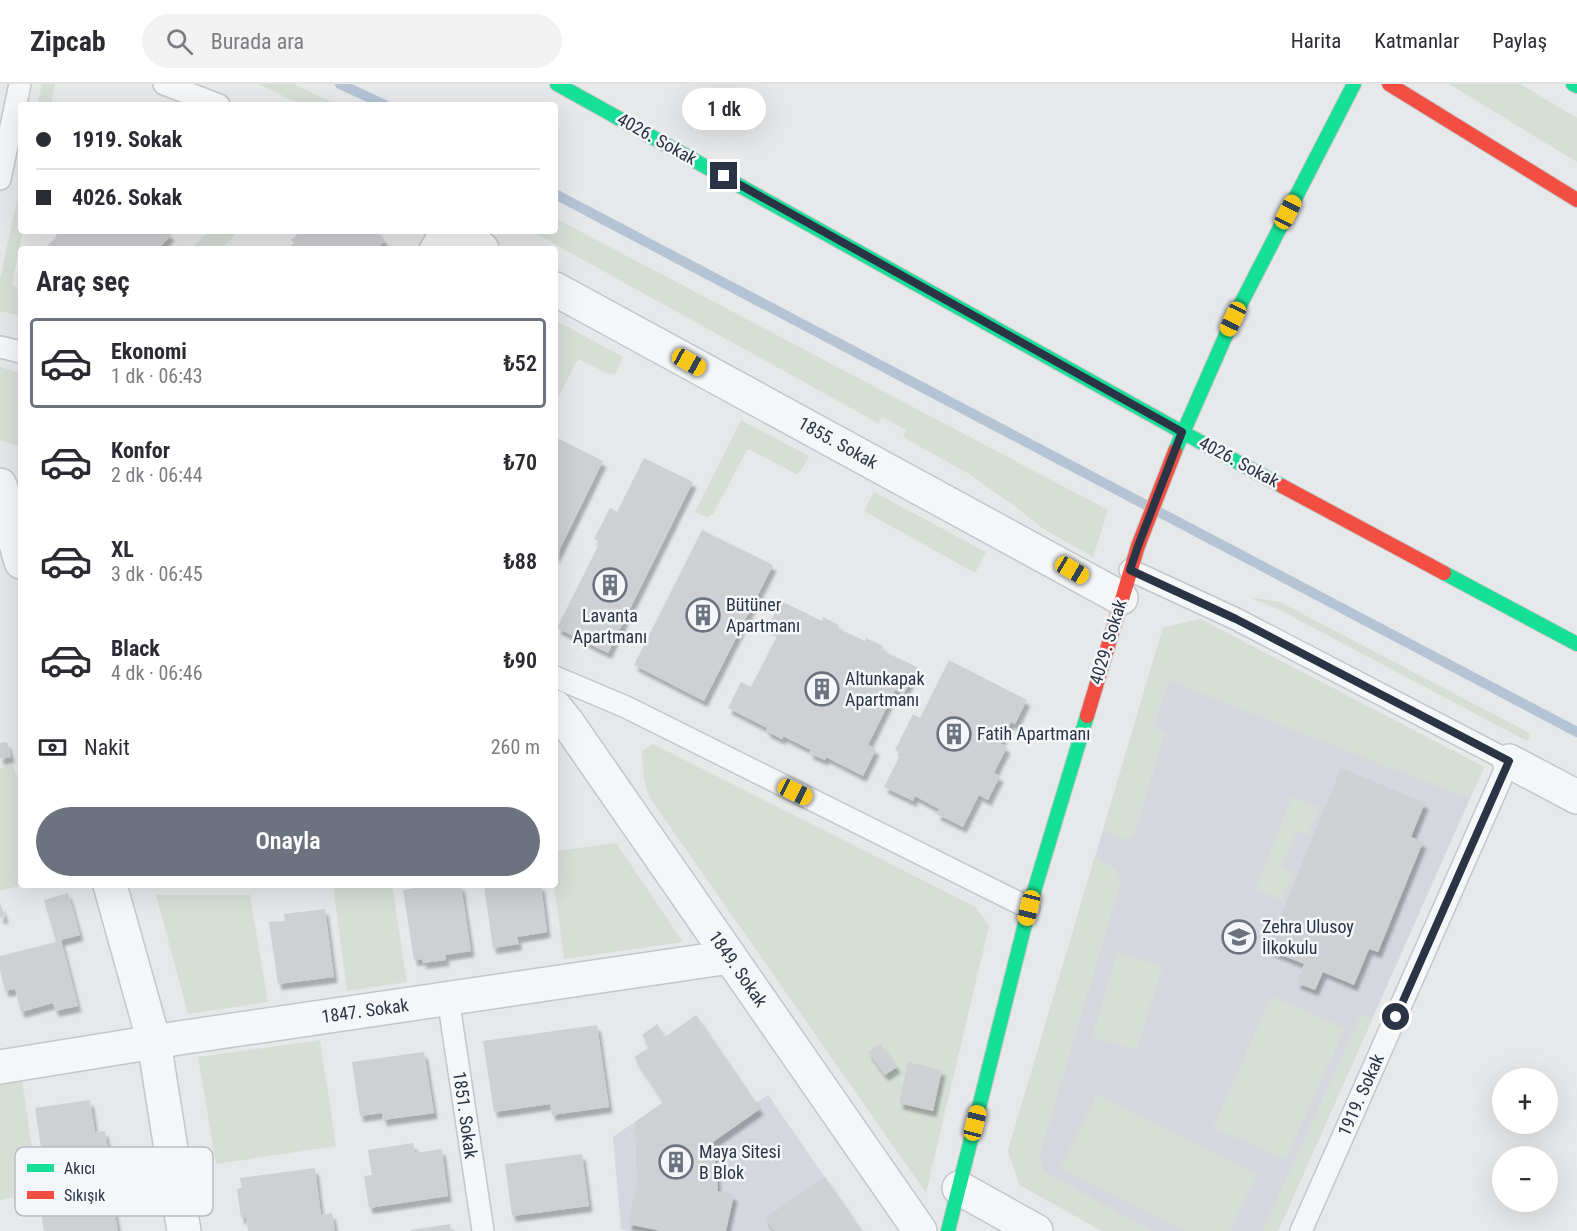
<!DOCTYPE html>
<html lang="tr">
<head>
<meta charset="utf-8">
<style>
  :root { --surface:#fff; --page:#f2f2f3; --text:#2b2b33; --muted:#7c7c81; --line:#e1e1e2; --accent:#6c737f }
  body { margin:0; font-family:"Roboto Condensed",sans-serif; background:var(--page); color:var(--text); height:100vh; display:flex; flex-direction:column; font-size:22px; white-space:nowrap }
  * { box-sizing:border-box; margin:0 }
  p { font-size:20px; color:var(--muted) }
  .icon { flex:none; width:33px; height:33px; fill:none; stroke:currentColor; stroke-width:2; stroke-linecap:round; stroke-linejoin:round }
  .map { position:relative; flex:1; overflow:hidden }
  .side { position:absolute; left:18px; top:162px; width:540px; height:642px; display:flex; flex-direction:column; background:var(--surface); border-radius:6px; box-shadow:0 6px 24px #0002 }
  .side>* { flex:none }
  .guide { position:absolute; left:18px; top:18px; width:540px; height:132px; border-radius:6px; box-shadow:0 6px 24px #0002; display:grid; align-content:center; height:132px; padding:0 18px; background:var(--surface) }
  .fabs { position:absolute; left:1492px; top:984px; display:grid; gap:12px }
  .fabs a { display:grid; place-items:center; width:66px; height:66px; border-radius:50%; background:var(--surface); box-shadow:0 6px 24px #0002; font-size:30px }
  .end { position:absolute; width:27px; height:27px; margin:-14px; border:8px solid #2b3445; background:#fff; box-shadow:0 0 0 3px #fff }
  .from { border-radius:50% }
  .bubble { position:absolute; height:42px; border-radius:21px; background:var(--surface); box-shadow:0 6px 24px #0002; font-size:20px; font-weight:600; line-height:42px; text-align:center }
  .car { position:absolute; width:18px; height:36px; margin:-18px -9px; border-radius:8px; box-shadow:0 0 4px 2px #0007; background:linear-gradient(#f5c518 24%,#345 0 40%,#f5c518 0 76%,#345 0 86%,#f5c518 0) }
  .guide b { display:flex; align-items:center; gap:21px; height:57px; font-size:22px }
  .guide b+b { border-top:2px solid var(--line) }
  .guide i { width:15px; height:15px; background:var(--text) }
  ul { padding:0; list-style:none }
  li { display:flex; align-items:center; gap:18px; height:90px; margin:0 12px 9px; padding:0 6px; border:3px solid transparent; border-radius:6px }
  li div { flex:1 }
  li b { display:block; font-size:22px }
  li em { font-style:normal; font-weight:600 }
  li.on { border-color:var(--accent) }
  li>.icon { width:54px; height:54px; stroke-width:1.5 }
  h2 { padding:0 18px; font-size:27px; line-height:72px }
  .pay { display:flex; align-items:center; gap:15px; height:66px; padding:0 18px; font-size:22px }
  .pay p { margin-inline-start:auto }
  .button { display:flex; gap:12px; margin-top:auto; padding:12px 18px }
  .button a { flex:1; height:69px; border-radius:36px; background:var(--accent); color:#fff; font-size:24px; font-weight:600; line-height:69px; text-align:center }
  header { display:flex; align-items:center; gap:36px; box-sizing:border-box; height:84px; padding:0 30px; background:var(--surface); border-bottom:2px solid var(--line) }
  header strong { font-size:28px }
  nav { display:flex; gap:33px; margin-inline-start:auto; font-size:21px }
  .search { width:420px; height:54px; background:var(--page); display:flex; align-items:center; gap:15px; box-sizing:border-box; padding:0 21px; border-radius:33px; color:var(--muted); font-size:22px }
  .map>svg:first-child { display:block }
  .built { fill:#d4d7dd }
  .green { fill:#d6ded6 }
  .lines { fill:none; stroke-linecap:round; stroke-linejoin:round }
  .stream { stroke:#b4c4d5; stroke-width:10 }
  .building { fill:#ced0d3; filter:url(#shadow) }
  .lane-casing { stroke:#c4c6c8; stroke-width:24 }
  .street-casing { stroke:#c4c6c8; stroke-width:36 }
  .fast-casing { stroke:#c4c6c8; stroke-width:16 }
  .jam-casing { stroke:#c4c6c8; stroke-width:16 }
  .lane { stroke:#f5f6f7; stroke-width:21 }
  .street { stroke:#f5f6f7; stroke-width:33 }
  .fast { stroke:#16e098; stroke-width:14 }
  .jam { stroke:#f24e42; stroke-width:14 }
  .route { stroke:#2b3445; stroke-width:8 }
  .labels { text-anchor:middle; stroke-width:5; stroke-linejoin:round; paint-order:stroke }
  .street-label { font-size:18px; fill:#2b3445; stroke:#f4f6f9 }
  .poi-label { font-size:18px; fill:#2b3445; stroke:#f4f6f9; text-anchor:start }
  .key { fill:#f4f6f9; stroke:#b8bcc3; stroke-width:1.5 }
  .key-label { font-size:16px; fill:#2b3445 }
</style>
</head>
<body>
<header>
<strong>Zipcab</strong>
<div class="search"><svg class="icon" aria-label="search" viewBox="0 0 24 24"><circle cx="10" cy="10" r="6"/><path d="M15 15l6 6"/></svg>Burada ara</div>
<nav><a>Harita</a><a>Katmanlar</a><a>Paylaş</a></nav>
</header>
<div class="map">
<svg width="1577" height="1147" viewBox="0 0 1577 1147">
  <defs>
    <filter id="shadow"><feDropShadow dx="3.5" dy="6" stdDeviation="1.5" flood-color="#0004"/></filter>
  </defs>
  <rect width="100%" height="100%" fill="#e6e8ea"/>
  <g class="built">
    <path d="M1200,535L1484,683L1278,1147H1102L1020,1101L1008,1067L1163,544Z"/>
    <path d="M726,975L756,1019L768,1011L862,1147H629L621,1145L613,1053Z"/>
  </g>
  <g class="green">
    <path d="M42,0H55L51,21H37Z"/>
    <path d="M259,0H293L338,21H301Z"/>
    <path d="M1449,0H1520L1577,34V78Z"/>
    <path d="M21,98V147H23L12,200L21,209V232L0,227V195Z"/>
    <path d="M555,134L1108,426L1093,473L1042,444L1017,424L969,390L903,353L906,346L882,333L878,339L531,147H555Z"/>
    <path d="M209,147H239L221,165H191Z"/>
    <path d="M555,236L623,273L616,289L609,290L578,275L555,319V274L559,265L555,263Z"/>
    <path d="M0,283L21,289V363L0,356Z"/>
    <path d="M741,336L809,372L800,388L796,390L751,366H747L713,430L707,433L695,428Z"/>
    <path d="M874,408L986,468L975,489L864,427Z"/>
    <path d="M1248,513L1280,518L1531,650L1527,657L1278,525Z"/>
    <path d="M1200,535L1484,683L1469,715L1169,597L1154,643L1165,648L1135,750L1125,756L1103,746L1163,544Z"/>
    <path d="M653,660L976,823L989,842L926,1109L652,717C643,701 643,685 642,667Z"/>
    <path d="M13,681L16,691L21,690L22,801L0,807V684Z"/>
    <path d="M1292,712L1319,724L1308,752L1297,747L1282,784L1293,789L1282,816L1255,805Z"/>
    <path d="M616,759L683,858L564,875L554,801H555V767Z"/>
    <path d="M1095,772L1115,784L1121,797L1040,1071L1044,1087L1152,1147H1102L1020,1101L1008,1067Z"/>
    <path d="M333,801H392L407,898L347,907Z"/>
    <path d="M156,811H250L268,918L188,930Z"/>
    <path d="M1117,868L1163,882L1137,966L1092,953Z"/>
    <path d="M1271,912L1345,944L1286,1076L1213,1044Z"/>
    <path d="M1361,930L1372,935L1278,1147H1262Z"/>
    <path d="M320,956L336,1062L216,1080L198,973Z"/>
    <path d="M22,997L39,1109L0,1116V1001Z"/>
    <path d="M1097,1010L1258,1090L1230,1147H1184L1060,1085Z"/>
  </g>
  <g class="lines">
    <g class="stream">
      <path d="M340,0L385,21"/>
      <path d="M555,110L1577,648"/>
    </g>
  </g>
  <g class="building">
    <path d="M55,147H167L171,151L158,165L153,162L151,165H44L57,152L54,148Z"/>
    <path d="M301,147H377L385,157L376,165H287L294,159L291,156Z"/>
    <path d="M555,353L603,377L555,475Z"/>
    <path d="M644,374L693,398L608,569L557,544L600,458L594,455L610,424L617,428Z"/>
    <path d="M702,446L773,481L704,617L634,581Z"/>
    <path d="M781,517L822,537L823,533L839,541L837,544L865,557L866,554L883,562L881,566L917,583L904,610L895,606L868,661L876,665L863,692L826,673L825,676L809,669L811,666L783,652L782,655L766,647L767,644L728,624L741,598L751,603L779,548L768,543Z"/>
    <path d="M949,576L1027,616L1015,640L1011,638L1000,659L1007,663L994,689L1000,692L988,716L979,711L963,743L937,730L939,725L915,712L913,717L884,703L901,669L895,666L913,630L920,634Z"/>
    <path d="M7,658L11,673L0,675V659Z"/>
    <path d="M1341,684L1425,719L1411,753L1423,758L1378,868L1369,865L1354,901L1323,888L1315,906L1297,899L1304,880L1267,865Z"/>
    <path d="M438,801H461L471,867L445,871L446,876L423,879L422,875L414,876L403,806Z"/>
    <path d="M484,801H541L547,848L517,853L519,860L493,864Z"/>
    <path d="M68,809L80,851L61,856L78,922L55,927L53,919L21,928L15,905L5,907L0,886V872L56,858L44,816Z"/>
    <path d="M0,819L5,833L0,834Z"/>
    <path d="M325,825L334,893L278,900L269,838L285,837L284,830Z"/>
    <path d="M696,931L760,1025L713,1058L718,1107L734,1111L726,1147H661L628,1140L637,1099L635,1038L664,1018L634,973L650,963L642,951L657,940L665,953Z"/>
    <path d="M597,941L609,1023L552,1031L550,1020L494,1028L483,957Z"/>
    <path d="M880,960L897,983L885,991L868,968Z"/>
    <path d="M424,968L434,1029L383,1036L382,1029L360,1032L352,978Z"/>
    <path d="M908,978L942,986L933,1027L899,1019Z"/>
    <path d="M90,1016L95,1048L105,1047L111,1085L46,1096L35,1024Z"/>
    <path d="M413,1059L415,1069L442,1065L448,1112L369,1124L364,1092L372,1091L368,1066Z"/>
    <path d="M582,1070L589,1122L512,1132L505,1080Z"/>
    <path d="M315,1084L321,1131L332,1129L335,1147H248L246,1133L241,1134L237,1105L242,1104L240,1094Z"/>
    <path d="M825,1093L862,1147H774L765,1134Z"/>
    <path d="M106,1117L107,1125L114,1124L118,1147H44L41,1127Z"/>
    <path d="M450,1140L451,1147H411V1146Z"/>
  </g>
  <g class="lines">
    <defs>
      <g id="lane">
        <path d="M164,0L219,21"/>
        <path d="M0,95L20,0"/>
        <path d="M430,165L441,147"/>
        <path d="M0,263L21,268"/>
        <path d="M1130,486L1236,535L1509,677L1301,1147"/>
        <path d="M555,593L626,623L1029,824"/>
        <path d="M448,914L483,1147"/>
      </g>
      <g id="street">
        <path d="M449,147L482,165"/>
        <path d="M555,205L1121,514"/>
        <path d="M0,401L21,478"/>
        <path d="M555,623L567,638L920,1147"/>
        <path d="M1509,677L1577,713"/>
        <path d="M110,801L154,958L184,1147"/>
        <path d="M0,983L179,954L730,873"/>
        <path d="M959,1104L1036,1147"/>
      </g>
      <g id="fast">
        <path d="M557,0L1182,348L1282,402"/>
        <path d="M1573,0L1577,2"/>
        <path d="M1175,367L1233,235L1354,0"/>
        <path d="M1444,489L1577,560"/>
        <path d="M948,1147L1029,824L1087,632"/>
      </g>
      <g id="jam">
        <path d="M1389,0L1577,116"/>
        <path d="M1282,402L1444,489"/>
        <path d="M1087,632L1138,462L1175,367"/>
      </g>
    </defs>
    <use href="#lane" class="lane-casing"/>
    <use href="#street" class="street-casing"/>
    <use href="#fast" class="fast-casing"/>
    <use href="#jam" class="jam-casing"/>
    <use href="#lane" class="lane"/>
    <use href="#street" class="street"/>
    <use href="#fast" class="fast"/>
    <use href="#jam" class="jam"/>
  </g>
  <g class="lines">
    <path class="route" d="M724,92L1182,348L1138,462L1130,486L1236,535L1509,677L1396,933"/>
  </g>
  <defs>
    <symbol id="building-ring" viewBox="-11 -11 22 22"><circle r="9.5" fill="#f4f6f9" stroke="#6c737f" stroke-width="1.5"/><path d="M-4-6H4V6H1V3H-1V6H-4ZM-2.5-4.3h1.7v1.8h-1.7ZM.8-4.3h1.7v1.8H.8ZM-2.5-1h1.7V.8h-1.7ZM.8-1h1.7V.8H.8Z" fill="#6c737f"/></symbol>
    <symbol id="school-ring" viewBox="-11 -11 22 22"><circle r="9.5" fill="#f4f6f9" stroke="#6c737f" stroke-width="1.5"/><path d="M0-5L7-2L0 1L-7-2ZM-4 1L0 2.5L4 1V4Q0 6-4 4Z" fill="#6c737f"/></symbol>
  </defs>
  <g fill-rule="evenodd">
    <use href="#building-ring" x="591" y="482" width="38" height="38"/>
    <use href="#building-ring" x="684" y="512" width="38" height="38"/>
    <use href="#building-ring" x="803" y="586" width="38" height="38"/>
    <use href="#building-ring" x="935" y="631" width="38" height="38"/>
    <use href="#school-ring" x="1220" y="834" width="38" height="38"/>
    <use href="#building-ring" x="657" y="1059" width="38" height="38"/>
  </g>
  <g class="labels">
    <g class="street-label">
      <text transform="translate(657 55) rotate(29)" y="6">4026. Sokak</text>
      <text transform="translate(838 359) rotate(29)" y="6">1855. Sokak</text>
      <text transform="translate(1239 378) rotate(28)" y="6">4026. Sokak</text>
      <text transform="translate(1108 558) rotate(-73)" y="6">4029. Sokak</text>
      <text transform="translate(738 885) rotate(55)" y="6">1849. Sokak</text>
      <text transform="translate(365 927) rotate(-8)" y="6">1847. Sokak</text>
      <text transform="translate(1361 1011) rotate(-66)" y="6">1919. Sokak</text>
      <text transform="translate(465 1031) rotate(82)" y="6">1851. Sokak</text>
    </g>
    <g class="poi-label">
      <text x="726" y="527">Bütüner<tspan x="726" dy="21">Apartmanı</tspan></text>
      <text x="610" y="538" text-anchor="middle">Lavanta<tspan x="610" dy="21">Apartmanı</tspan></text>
      <text x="845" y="601">Altunkapak<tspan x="845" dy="21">Apartmanı</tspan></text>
      <text x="977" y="656">Fatih Apartmanı</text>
      <text x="1262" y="849">Zehra Ulusoy<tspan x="1262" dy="21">İlkokulu</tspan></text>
      <text x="699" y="1074">Maya Sitesi<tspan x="699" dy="21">B Blok</tspan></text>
    </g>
  </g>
  <rect x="15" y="1063" width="198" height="69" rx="9" class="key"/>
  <rect x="27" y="1080" width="27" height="8" fill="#16e098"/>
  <rect x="27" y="1107" width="27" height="8" fill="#f24e42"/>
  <g class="key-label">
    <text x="64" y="1090">Akıcı</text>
    <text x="64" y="1117">Sıkışık</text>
  </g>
</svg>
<div class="fabs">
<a>+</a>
<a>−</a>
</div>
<i class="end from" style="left:1396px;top:933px"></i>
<i class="end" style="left:724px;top:92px"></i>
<div class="bubble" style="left:682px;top:4px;width:84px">1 dk</div>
<i class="car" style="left:1288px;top:128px;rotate:27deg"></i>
<i class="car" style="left:1233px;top:235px;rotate:205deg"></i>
<i class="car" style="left:689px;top:278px;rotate:119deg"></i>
<i class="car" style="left:1072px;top:486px;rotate:120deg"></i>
<i class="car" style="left:795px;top:708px;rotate:116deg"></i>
<i class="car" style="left:1029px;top:824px;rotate:194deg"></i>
<i class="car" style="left:975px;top:1039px;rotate:14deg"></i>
<div class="guide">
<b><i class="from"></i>1919. Sokak</b>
<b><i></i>4026. Sokak</b>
</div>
<section class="side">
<h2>Araç seç</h2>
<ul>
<li class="on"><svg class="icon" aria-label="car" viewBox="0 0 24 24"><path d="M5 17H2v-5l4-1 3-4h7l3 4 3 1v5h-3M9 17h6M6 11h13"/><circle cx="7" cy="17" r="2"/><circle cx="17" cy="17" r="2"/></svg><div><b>Ekonomi</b><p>1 dk · 06:43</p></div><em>₺52</em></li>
<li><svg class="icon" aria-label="car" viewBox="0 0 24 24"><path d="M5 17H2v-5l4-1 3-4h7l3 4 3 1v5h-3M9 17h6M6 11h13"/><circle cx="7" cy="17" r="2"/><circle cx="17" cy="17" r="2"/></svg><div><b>Konfor</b><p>2 dk · 06:44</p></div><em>₺70</em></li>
<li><svg class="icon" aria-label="car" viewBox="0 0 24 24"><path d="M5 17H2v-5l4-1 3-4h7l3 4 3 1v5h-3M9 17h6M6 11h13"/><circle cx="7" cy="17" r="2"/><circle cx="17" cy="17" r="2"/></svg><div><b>XL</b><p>3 dk · 06:45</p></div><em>₺88</em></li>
<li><svg class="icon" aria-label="car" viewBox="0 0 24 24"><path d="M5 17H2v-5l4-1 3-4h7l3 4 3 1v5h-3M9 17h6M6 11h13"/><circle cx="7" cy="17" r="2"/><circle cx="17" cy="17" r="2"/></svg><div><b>Black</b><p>4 dk · 06:46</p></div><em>₺90</em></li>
</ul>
<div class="pay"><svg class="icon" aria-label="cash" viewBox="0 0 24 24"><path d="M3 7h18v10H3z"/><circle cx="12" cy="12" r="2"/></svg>Nakit<p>260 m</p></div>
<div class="button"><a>Onayla</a></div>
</section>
</div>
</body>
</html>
